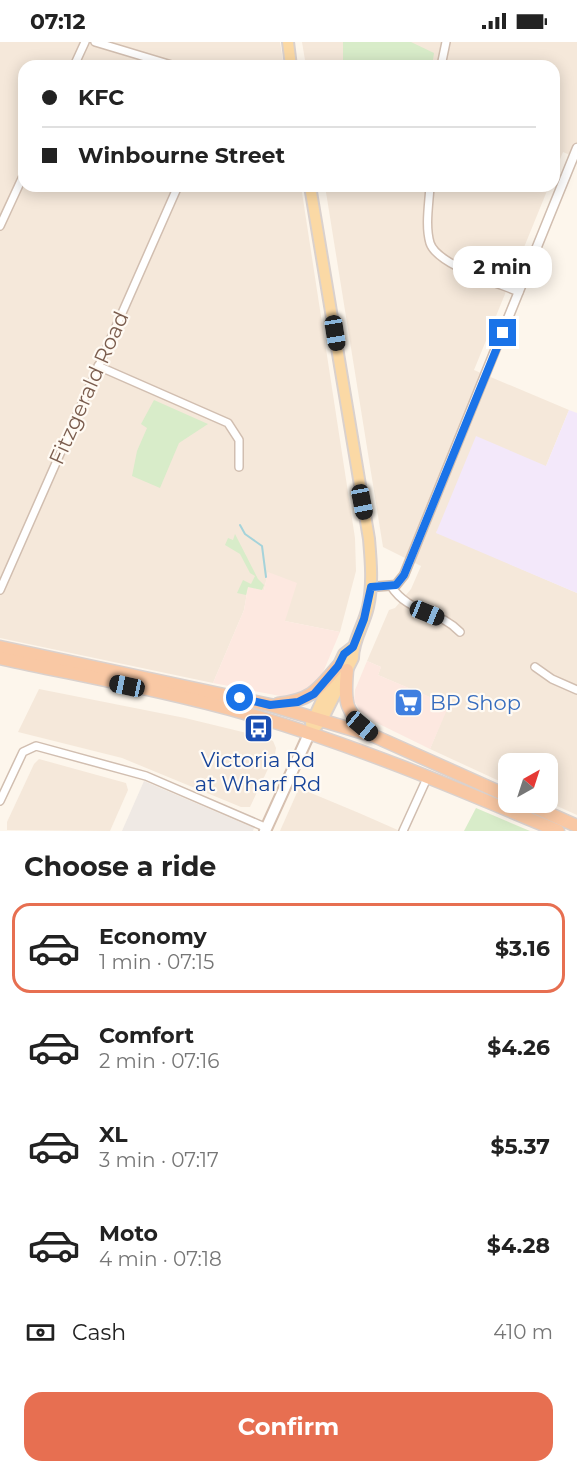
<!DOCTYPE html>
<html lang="en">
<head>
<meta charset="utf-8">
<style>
  :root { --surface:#fff; --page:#f6f6f6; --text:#222; --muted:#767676; --line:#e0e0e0; --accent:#e76f51 }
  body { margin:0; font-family:Montserrat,sans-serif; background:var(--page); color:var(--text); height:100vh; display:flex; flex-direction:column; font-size:22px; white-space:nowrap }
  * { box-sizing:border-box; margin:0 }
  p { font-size:20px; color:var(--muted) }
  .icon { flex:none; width:33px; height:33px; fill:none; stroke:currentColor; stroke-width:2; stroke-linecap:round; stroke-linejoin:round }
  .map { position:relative; height:789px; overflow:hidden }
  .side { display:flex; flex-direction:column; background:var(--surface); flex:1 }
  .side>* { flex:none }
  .hud { position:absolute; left:18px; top:18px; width:542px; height:132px; border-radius:18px; box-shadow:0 3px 15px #0003; display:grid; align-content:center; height:132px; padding:0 24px; background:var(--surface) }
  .needle { width:39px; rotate:39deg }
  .fabs { position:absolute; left:498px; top:711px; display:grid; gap:12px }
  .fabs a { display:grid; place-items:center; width:60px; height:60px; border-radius:12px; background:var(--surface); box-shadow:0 3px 15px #0003; font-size:30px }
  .end { position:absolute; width:27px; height:27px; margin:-14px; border:8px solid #1a73e8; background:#fff; box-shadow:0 0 0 3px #fff }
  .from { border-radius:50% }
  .bubble { position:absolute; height:42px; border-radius:18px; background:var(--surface); box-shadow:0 3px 15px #0003; font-size:20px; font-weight:700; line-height:42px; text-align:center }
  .car { position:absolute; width:18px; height:36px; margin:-18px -9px; border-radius:8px; box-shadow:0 0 4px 2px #0007; background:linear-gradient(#222 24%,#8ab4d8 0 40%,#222 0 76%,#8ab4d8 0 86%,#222 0) }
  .hud b { display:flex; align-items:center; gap:21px; height:57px; font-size:22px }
  .hud b+b { border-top:2px solid var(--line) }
  .hud i { width:15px; height:15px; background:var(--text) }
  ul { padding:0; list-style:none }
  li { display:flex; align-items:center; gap:18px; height:90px; margin:0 12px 9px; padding:0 12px; border:3px solid transparent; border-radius:18px }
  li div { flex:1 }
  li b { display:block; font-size:22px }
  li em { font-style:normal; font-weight:700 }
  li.selected { border-color:var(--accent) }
  li>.icon { width:54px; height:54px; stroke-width:1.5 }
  h2 { padding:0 24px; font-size:27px; line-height:72px }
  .pay { display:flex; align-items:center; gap:15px; height:66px; padding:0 24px; font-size:22px }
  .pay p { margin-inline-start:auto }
  .cta { display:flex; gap:12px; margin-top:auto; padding:12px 24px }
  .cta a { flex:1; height:69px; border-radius:18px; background:var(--accent); color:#fff; font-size:24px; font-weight:700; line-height:69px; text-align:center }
  .status { display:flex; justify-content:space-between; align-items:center; height:42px; padding:0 30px; background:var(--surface); direction:ltr }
  .status svg { height:16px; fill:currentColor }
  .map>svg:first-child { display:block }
  .residential { fill:#f5e8da }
  .commercial { fill:#fde8e0 }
  .industrial { fill:#efe9e4 }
  .education { fill:#f3e8fa }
  .green { fill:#d8ecc9 }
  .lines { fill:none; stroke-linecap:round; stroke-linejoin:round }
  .stream { stroke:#a5d3da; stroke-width:2 }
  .minor-casing { stroke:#d1beb0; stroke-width:10 }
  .tertiary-casing { stroke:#d1beb0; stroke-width:11 }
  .secondary-casing { stroke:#d6c0b0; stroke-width:14 }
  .primary-casing { stroke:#dad1cd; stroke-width:14 }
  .trunk-casing { stroke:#dad1cd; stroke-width:15 }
  .minor { stroke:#fff; stroke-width:7 }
  .tertiary { stroke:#fff; stroke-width:8 }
  .secondary { stroke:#fff; stroke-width:10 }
  .primary { stroke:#fbd9a5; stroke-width:10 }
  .trunk { stroke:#f9c8a4; stroke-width:12 }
  .route { stroke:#1a73e8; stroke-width:8 }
  .labels { text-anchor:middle; stroke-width:4.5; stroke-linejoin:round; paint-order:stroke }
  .street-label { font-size:21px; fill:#7a5c4d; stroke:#fffaf3 }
  .shop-label { font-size:21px; fill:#366cbe; stroke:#fffaf3; text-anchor:start }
  .transit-label { font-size:21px; fill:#164399; stroke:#fffaf3 }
</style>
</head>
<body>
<div class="status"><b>07:12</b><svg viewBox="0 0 49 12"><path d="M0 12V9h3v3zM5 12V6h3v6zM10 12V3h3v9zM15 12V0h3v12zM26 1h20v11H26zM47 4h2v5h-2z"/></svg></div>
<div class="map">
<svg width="577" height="789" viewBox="0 0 577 789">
  <rect width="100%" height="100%" fill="#fdf6ec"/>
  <g class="residential">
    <path d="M0,0H280L284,24H24V144H301L355,496L356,529L340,590L285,579L268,530L264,548L248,545L244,568L213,641L0,596Z"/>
    <path d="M302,0H577V116L563,110L554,132V24H306Z"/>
    <path d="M325,144H549L474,328L569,368L546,424L436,490L577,551V773L548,760V722H508V743L430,707L448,663L378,633L381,625L367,619L389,568L395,566L411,547L421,524L383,505Z"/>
    <path d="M39,647L185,676L267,696L273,699L276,706L275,712L250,765H241L122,716L18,690Z"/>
    <path d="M39,717L126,741L128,748L110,789L7,788V780L34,722Z"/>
    <path d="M299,746L359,771L400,789H280Z"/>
  </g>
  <g class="commercial">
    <path d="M268,530L297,541L285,579L340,590L319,640L306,652L280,654L213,641L244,568L248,545L264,548Z"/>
    <path d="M367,619L381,625L378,633L449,663L430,707L375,680L361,670L354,659L355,648Z"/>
  </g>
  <path class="industrial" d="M144,739L254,786L253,789H122Z"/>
  <path class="education" d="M569,368L577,371V551L436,491L476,394L546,424Z"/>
  <g class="green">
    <path d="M343,0H411L434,11L432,24H343Z"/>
    <path d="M154,358L208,382L179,401L160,446L132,434L137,409L147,386L141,382Z"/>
    <path d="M235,492L258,537L264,543L262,548L248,545L246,553L237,551L243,538L251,542L255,534L250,531L240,512L225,503L228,496L233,498Z"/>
    <path d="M476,766L530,789H464Z"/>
  </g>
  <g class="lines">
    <path class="stream" d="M240,483L245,492L262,504L266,535"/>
    <defs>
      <g id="minor">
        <path d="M95,0L175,24"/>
        <path d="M74,24L85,0"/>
        <path d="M441,24L446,0"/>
        <path d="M430,144C429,162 425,184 430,201C437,223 498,241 519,250"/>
        <path d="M0,184L24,132"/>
        <path d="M98,324L228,381L239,398V425"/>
        <path d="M391,544C409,572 438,567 460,590"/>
        <path d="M0,548L178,144"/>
        <path d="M535,625L552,637L577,648"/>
        <path d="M0,759L23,710L36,704L146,734L267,786"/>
        <path d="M403,789L428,734"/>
      </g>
      <path id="tertiary" d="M371,545L396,543L404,533L577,106"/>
      <path id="secondary" d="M265,789L309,692"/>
      <g id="primary">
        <path d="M288,0L291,24"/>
        <path d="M311,682L344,612L353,605"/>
        <path d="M309,692L322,678L353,616C353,598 364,583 368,565C373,543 371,520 369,497L310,144"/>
      </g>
      <g id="trunk">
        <path d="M0,605L270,663L374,694L508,754"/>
        <path d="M0,616C83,634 167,649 248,672C355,703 456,746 558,789"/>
        <path d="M347,628C344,662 345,669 371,692"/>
        <path d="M278,662C311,658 317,649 338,624"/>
        <path d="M523,760L577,784"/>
      </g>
    </defs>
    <use href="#minor" class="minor-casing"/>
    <use href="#tertiary" class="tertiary-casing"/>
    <use href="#secondary" class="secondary-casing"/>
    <use href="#primary" class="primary-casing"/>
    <use href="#trunk" class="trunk-casing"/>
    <use href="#minor" class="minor"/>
    <use href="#tertiary" class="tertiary"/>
    <use href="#secondary" class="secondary"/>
    <use href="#primary" class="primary"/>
    <use href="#trunk" class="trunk"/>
  </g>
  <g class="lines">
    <path class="route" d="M240,656L270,663L298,660L314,652L338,624L344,612L353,605L364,577L371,545L396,543L404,533L503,291"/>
  </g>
  <defs>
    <symbol id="supermarket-square" viewBox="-11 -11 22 22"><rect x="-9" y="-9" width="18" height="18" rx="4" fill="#3f7fe0" stroke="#fffaf3"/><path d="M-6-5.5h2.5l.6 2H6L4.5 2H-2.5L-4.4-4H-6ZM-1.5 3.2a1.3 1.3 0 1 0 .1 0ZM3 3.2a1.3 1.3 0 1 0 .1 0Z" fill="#fff"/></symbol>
    <symbol id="bus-square" viewBox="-11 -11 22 22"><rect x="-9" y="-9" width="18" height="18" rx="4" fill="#1a4fb4" stroke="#fffaf3"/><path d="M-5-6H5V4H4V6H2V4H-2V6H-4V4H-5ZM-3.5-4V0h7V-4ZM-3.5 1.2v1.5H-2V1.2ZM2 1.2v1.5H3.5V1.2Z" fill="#fff"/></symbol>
  </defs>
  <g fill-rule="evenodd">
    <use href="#supermarket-square" x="392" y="644" width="33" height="33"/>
    <use href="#bus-square" x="242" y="670" width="33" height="33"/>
  </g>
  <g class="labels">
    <g class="street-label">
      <text transform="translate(89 346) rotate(-66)" y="7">Fitzgerald Road</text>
    </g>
    <g class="shop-label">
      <text x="430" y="668">BP Shop</text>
    </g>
    <g class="transit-label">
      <text x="258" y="725">Victoria Rd<tspan x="258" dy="24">at Wharf Rd</tspan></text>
    </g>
  </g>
</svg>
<div class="fabs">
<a><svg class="needle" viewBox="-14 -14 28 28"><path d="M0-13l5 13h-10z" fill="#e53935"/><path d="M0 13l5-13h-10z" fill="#767676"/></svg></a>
</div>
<i class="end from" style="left:240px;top:656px"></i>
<i class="end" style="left:503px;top:291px"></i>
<div class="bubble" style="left:453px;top:204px;width:99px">2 min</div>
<i class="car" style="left:335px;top:291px;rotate:171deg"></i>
<i class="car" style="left:362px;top:460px;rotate:169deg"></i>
<i class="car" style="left:427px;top:571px;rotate:112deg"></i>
<i class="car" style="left:127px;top:644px;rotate:282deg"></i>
<i class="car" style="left:362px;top:684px;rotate:130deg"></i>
<div class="hud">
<b><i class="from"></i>KFC</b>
<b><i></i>Winbourne Street</b>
</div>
</div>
<section class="side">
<h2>Choose a ride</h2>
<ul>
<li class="selected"><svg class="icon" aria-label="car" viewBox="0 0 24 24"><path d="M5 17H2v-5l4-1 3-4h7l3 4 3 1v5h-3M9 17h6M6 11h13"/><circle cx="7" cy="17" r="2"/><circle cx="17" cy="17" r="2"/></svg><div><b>Economy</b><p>1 min · 07:15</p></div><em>$3.16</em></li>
<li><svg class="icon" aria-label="car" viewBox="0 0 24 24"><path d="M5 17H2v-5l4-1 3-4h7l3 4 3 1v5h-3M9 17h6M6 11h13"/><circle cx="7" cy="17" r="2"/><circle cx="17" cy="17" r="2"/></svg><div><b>Comfort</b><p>2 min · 07:16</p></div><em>$4.26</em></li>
<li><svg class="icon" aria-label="car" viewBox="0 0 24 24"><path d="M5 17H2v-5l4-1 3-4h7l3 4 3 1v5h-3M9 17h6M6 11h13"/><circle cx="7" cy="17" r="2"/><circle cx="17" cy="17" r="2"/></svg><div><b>XL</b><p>3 min · 07:17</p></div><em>$5.37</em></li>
<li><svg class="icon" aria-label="car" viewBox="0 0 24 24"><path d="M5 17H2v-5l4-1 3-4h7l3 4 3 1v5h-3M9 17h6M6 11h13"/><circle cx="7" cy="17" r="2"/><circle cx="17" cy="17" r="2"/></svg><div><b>Moto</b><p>4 min · 07:18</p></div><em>$4.28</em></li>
</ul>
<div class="pay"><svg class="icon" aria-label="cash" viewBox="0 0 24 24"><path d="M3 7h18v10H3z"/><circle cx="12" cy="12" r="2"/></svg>Cash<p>410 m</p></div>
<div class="cta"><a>Confirm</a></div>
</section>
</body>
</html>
